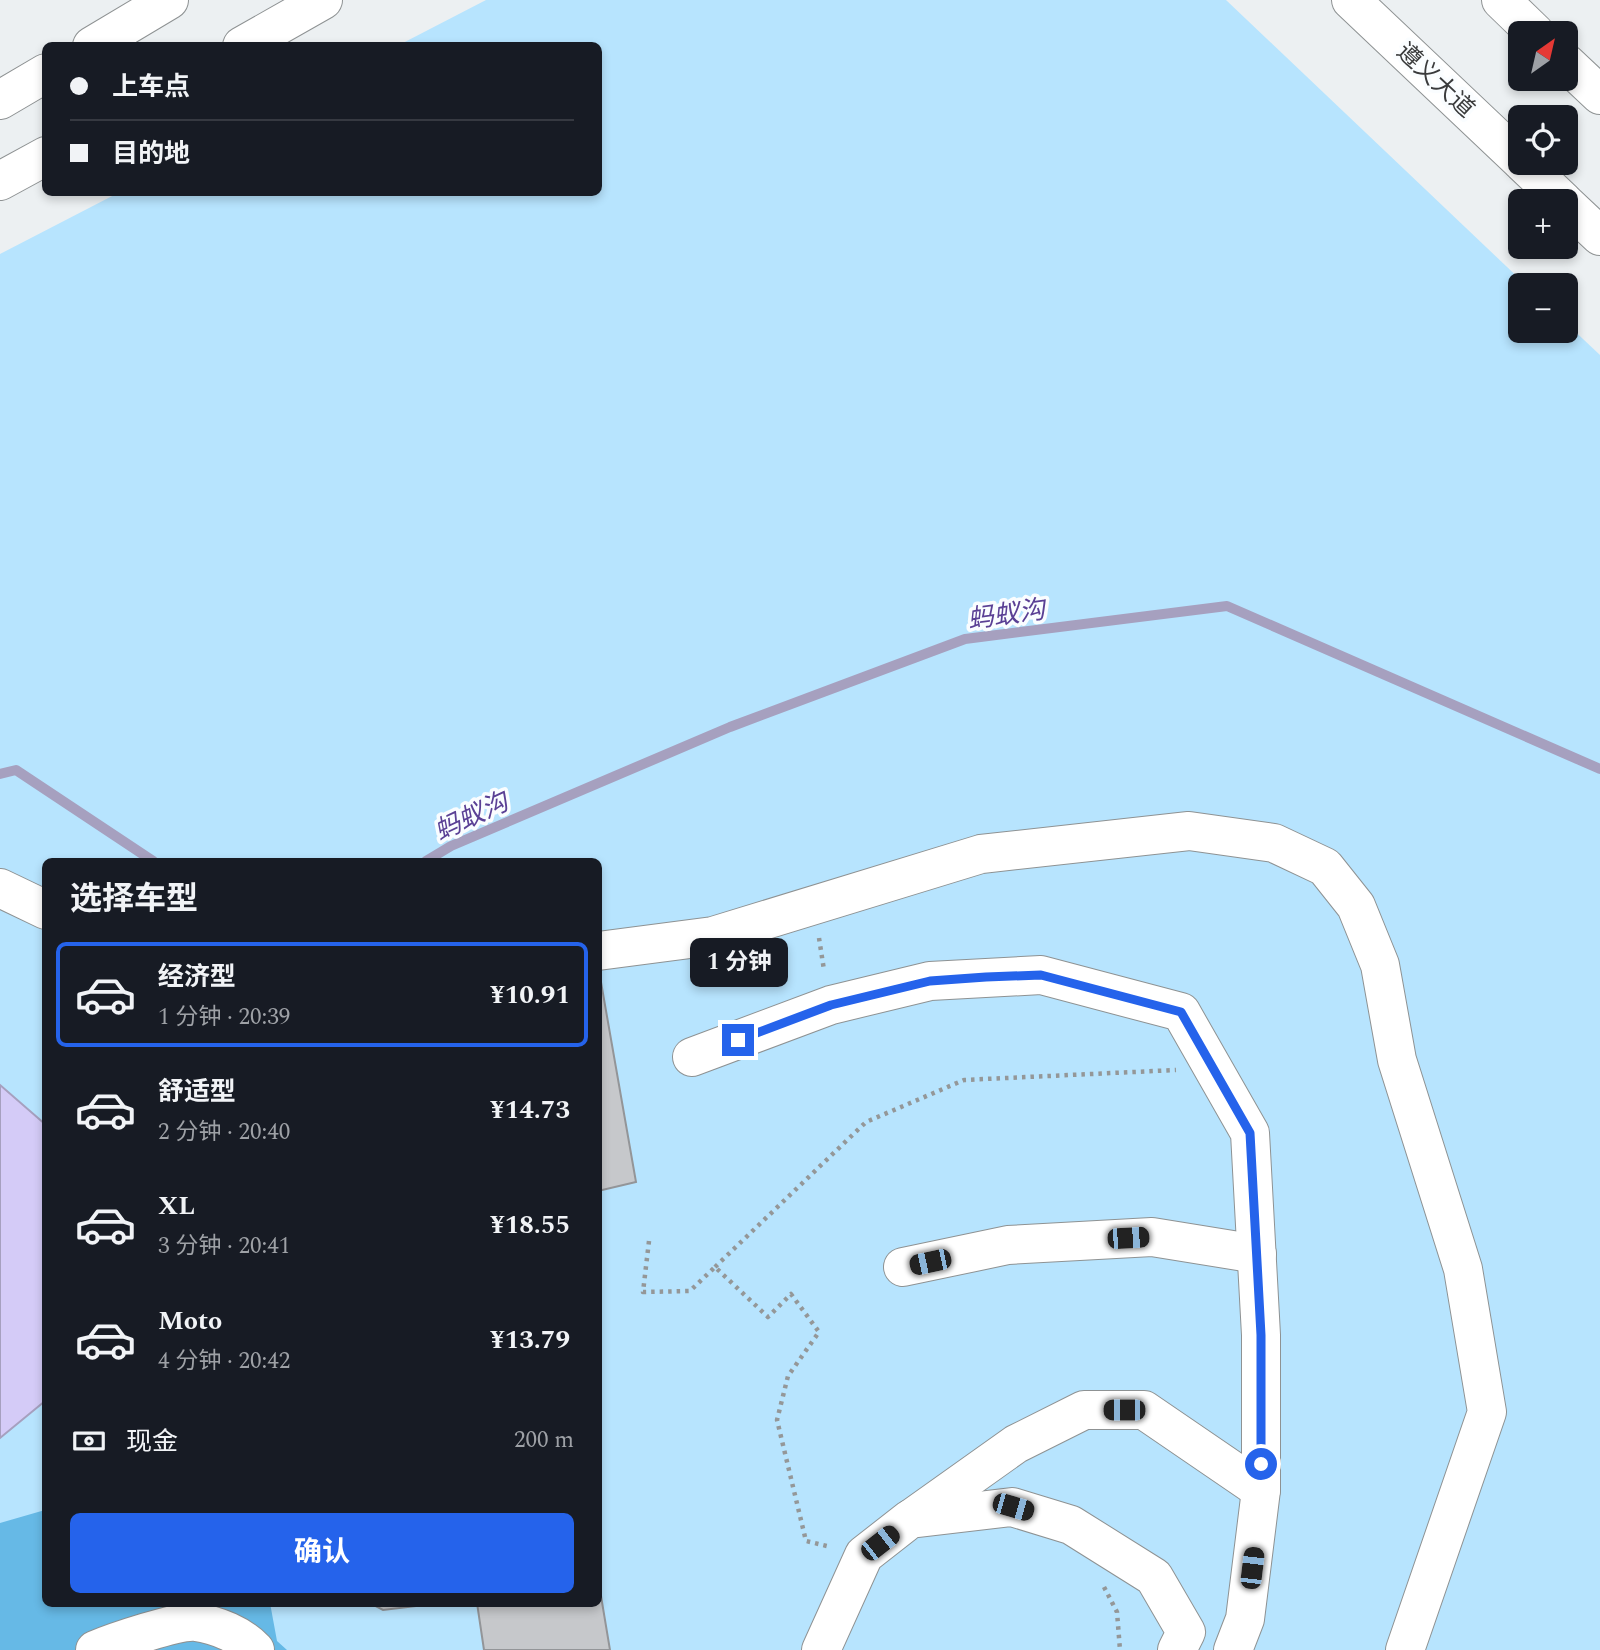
<!DOCTYPE html>
<html lang="zh">
<head>
<meta charset="utf-8">
<style>
  :root { --surface:#171b24; --page:#242831; --text:#f1f3f6; --muted:#9ea1a6; --line:#363941; --accent:#2563eb }
  body { margin:0; font-family:Spectral,"Noto Sans SC",serif; background:var(--page); color:var(--text); height:100vh; display:flex; flex-direction:column; font-size:26px; white-space:nowrap }
  * { box-sizing:border-box; margin:0 }
  p { font-size:23px; color:var(--muted) }
  .icon { flex:none; width:38px; height:38px; fill:none; stroke:currentColor; stroke-width:2; stroke-linecap:round; stroke-linejoin:round }
  .map { position:relative; flex:1; overflow:hidden }
  .sheet { position:absolute; left:42px; top:858px; width:560px; height:749px; display:flex; flex-direction:column; background:var(--surface); border-radius:10px; box-shadow:0 4px 10px #0003 }
  .sheet>* { flex:none }
  .banner { position:absolute; left:42px; top:42px; width:560px; height:154px; border-radius:10px; box-shadow:0 4px 10px #0003; display:grid; align-content:center; height:154px; padding:0 28px; background:var(--surface) }
  .needle { width:46px; rotate:34deg }
  .controls { position:absolute; left:1508px; top:21px; display:grid; gap:14px }
  .controls a { display:grid; place-items:center; width:70px; height:70px; border-radius:10px; background:var(--surface); box-shadow:0 4px 10px #0003; font-size:35px }
  .end { position:absolute; width:32px; height:32px; margin:-16px; border:9px solid #2563eb; background:#fff; box-shadow:0 0 0 4px #fff }
  .from { border-radius:50% }
  .bubble { position:absolute; height:49px; border-radius:10px; background:var(--surface); box-shadow:0 4px 10px #0003; font-size:23px; font-weight:700; line-height:49px; text-align:center }
  .car { position:absolute; width:21px; height:42px; margin:-21px -10px; border-radius:9px; box-shadow:0 0 5px 2px #0007; background:linear-gradient(#222 24%,#8ab4d8 0 40%,#222 0 76%,#8ab4d8 0 86%,#222 0) }
  .banner b { display:flex; align-items:center; gap:24px; height:66px; font-size:26px }
  .banner b+b { border-top:2px solid var(--line) }
  .banner i { width:18px; height:18px; background:var(--text) }
  ul { padding:0; list-style:none }
  li { display:flex; align-items:center; gap:21px; height:105px; margin:0 14px 10px; padding:0 14px; border:4px solid transparent; border-radius:10px }
  li div { flex:1 }
  li b { display:block; font-size:26px }
  li em { font-style:normal; font-weight:700 }
  li.current { border-color:var(--accent) }
  li>.icon { width:63px; height:63px; stroke-width:1.5 }
  h2 { padding:0 28px; font-size:32px; line-height:84px }
  .pay { display:flex; align-items:center; gap:18px; height:77px; padding:0 28px; font-size:26px }
  .pay p { margin-inline-start:auto }
  .button { display:flex; gap:14px; margin-top:auto; padding:14px 28px }
  .button a { flex:1; height:80px; border-radius:10px; background:var(--accent); color:#fff; font-size:28px; font-weight:700; line-height:80px; text-align:center }
  .map>svg:first-child { display:block }
  .green { fill:#b7e4fe; fill-rule:evenodd }
  .forest { fill:#66b9e6 }
  .water { fill:#d4cbf7; stroke:#a6a0bf; stroke-width:2 }
  .lines { fill:none; stroke-linecap:round; stroke-linejoin:round }
  .stream { stroke:#a6a0bf; stroke-width:10 }
  .building { fill:#c6c8cb; stroke:#939598; stroke-width:2 }
  .minor-casing { stroke:#8e9293; stroke-width:40 }
  .major-casing { stroke:#8e9293; stroke-width:40 }
  .highway-casing { stroke:#8e9293; stroke-width:40 }
  .path { stroke:#949798; stroke-width:4.5; stroke-dasharray:3.5 5; stroke-linecap:butt }
  .minor { stroke:#fff; stroke-width:38 }
  .major { stroke:#fff; stroke-width:38 }
  .highway { stroke:#fff; stroke-width:38 }
  .route { stroke:#2563eb; stroke-width:9 }
  .labels { text-anchor:middle; stroke-width:7; stroke-linejoin:round; paint-order:stroke }
  .street-label { font-size:24px; fill:#3a3b3c; stroke:#fafdff }
  .water-label { font-size:26px; font-style:italic; fill:#5a4095; stroke:#fafdff }
</style>
</head>
<body>
<div class="map">
<svg width="1600" height="1650" viewBox="0 0 1600 1650">
  <rect width="100%" height="100%" fill="#ecf0f2"/>
  <path class="green" d="M486,0H1226L1526,285H1521V331H1566V323L1600,355V1650H0V254L118,193L598,192V46L399,45ZM46,861H598V1603H46Z"/>
  <path class="forest" d="M45,1510L46,1603H270L277,1641L287,1650H0V1523Z"/>
  <path class="water" d="M0,1085L46,1125L45,1401L0,1438Z"/>
  <g class="lines">
    <g class="stream">
      <path d="M0,774L16,770L153,861"/>
      <path d="M426,861L451,846L730,727L965,639L1227,606L1600,769"/>
    </g>
  </g>
  <g class="building">
    <path d="M598,965L636,1182L598,1191Z"/>
    <path d="M598,1578L610,1650H484L477,1603H598Z"/>
    <path d="M370,1603H441L383,1610Z"/>
  </g>
  <g class="lines">
    <defs>
      <g id="minor">
        <path d="M0,888L46,910"/>
        <path d="M598,951L713,936L981,854L1189,831L1274,843L1325,867L1356,906L1380,965L1397,1060L1463,1269L1487,1412L1405,1650"/>
        <path d="M692,1057L831,1005L930,981L1041,975L1181,1012L1250,1133L1261,1335V1490L1245,1619L1233,1650"/>
        <path d="M903,1267L1008,1245L1152,1237L1257,1254"/>
        <path d="M912,1518L1016,1444L1084,1410H1144L1261,1490"/>
        <path d="M95,1650C114,1642 179,1620 196,1622C217,1625 241,1635 255,1650"/>
        <path d="M821,1650L864,1555L910,1519L1012,1507L1071,1525L1154,1577L1186,1632L1177,1650"/>
      </g>
      <g id="major">
        <path d="M92,46L169,0"/>
        <path d="M242,46L323,0"/>
        <path d="M0,100L46,73"/>
        <path d="M0,181L46,156"/>
      </g>
      <g id="highway">
        <path d="M1351,0L1521,161"/>
        <path d="M1501,0L1535,33"/>
        <path d="M1566,63L1600,95"/>
        <path d="M1523,163L1563,201"/>
        <path d="M1566,204L1600,236"/>
      </g>
    </defs>
    <use href="#minor" class="minor-casing"/>
    <use href="#major" class="major-casing"/>
    <use href="#highway" class="highway-casing"/>
    <g class="path">
      <path d="M819,938L824,970"/>
      <path d="M649,1241L643,1292L690,1291L715,1267L768,1317L791,1294L819,1332L788,1376L777,1420L806,1541L831,1547"/>
      <path d="M715,1267L866,1122L964,1080L1176,1070"/>
      <path d="M1104,1587L1117,1612L1120,1650"/>
    </g>
    <use href="#minor" class="minor"/>
    <use href="#major" class="major"/>
    <use href="#highway" class="highway"/>
  </g>
  <g class="lines">
    <path class="route" d="M738,1040L831,1005L930,981L986,977L1041,975L1181,1012L1250,1133L1261,1335V1464"/>
  </g>
  <g class="labels">
    <g class="street-label">
      <text transform="translate(1436 80) rotate(43)" y="8">遵义大道</text>
    </g>
    <g class="water-label">
      <text transform="translate(1006 614) rotate(-8)" y="9">蚂蚁沟</text>
      <text transform="translate(471 816) rotate(-25)" y="9">蚂蚁沟</text>
    </g>
  </g>
</svg>
<div class="controls">
<a><svg class="needle" viewBox="-14 -14 28 28"><path d="M0-13l5 13h-10z" fill="#e53935"/><path d="M0 13l5-13h-10z" fill="#9ea1a6"/></svg></a>
<a><svg class="icon" aria-label="locate" viewBox="0 0 24 24"><circle cx="12" cy="12" r="6"/><path d="M12 2v4M12 18v4M2 12h4M18 12h4"/></svg></a>
<a>+</a>
<a>−</a>
</div>
<i class="end from" style="left:1261px;top:1464px"></i>
<i class="end" style="left:738px;top:1040px"></i>
<div class="bubble" style="left:690px;top:938px;width:98px">1 分钟</div>
<i class="car" style="left:1128px;top:1238px;rotate:87deg"></i>
<i class="car" style="left:930px;top:1262px;rotate:258deg"></i>
<i class="car" style="left:1124px;top:1410px;rotate:270deg"></i>
<i class="car" style="left:1013px;top:1507px;rotate:106deg"></i>
<i class="car" style="left:880px;top:1543px;rotate:52deg"></i>
<i class="car" style="left:1252px;top:1568px;rotate:7deg"></i>
<div class="banner">
<b><i class="from"></i>上车点</b>
<b><i></i>目的地</b>
</div>
<section class="sheet">
<h2>选择车型</h2>
<ul>
<li class="current"><svg class="icon" aria-label="car" viewBox="0 0 24 24"><path d="M5 17H2v-5l4-1 3-4h7l3 4 3 1v5h-3M9 17h6M6 11h13"/><circle cx="7" cy="17" r="2"/><circle cx="17" cy="17" r="2"/></svg><div><b>经济型</b><p>1 分钟 · 20:39</p></div><em>¥10.91</em></li>
<li><svg class="icon" aria-label="car" viewBox="0 0 24 24"><path d="M5 17H2v-5l4-1 3-4h7l3 4 3 1v5h-3M9 17h6M6 11h13"/><circle cx="7" cy="17" r="2"/><circle cx="17" cy="17" r="2"/></svg><div><b>舒适型</b><p>2 分钟 · 20:40</p></div><em>¥14.73</em></li>
<li><svg class="icon" aria-label="car" viewBox="0 0 24 24"><path d="M5 17H2v-5l4-1 3-4h7l3 4 3 1v5h-3M9 17h6M6 11h13"/><circle cx="7" cy="17" r="2"/><circle cx="17" cy="17" r="2"/></svg><div><b>XL</b><p>3 分钟 · 20:41</p></div><em>¥18.55</em></li>
<li><svg class="icon" aria-label="car" viewBox="0 0 24 24"><path d="M5 17H2v-5l4-1 3-4h7l3 4 3 1v5h-3M9 17h6M6 11h13"/><circle cx="7" cy="17" r="2"/><circle cx="17" cy="17" r="2"/></svg><div><b>Moto</b><p>4 分钟 · 20:42</p></div><em>¥13.79</em></li>
</ul>
<div class="pay"><svg class="icon" aria-label="cash" viewBox="0 0 24 24"><path d="M3 7h18v10H3z"/><circle cx="12" cy="12" r="2"/></svg>现金<p>200 m</p></div>
<div class="button"><a>确认</a></div>
</section>
</div>
</body>
</html>
